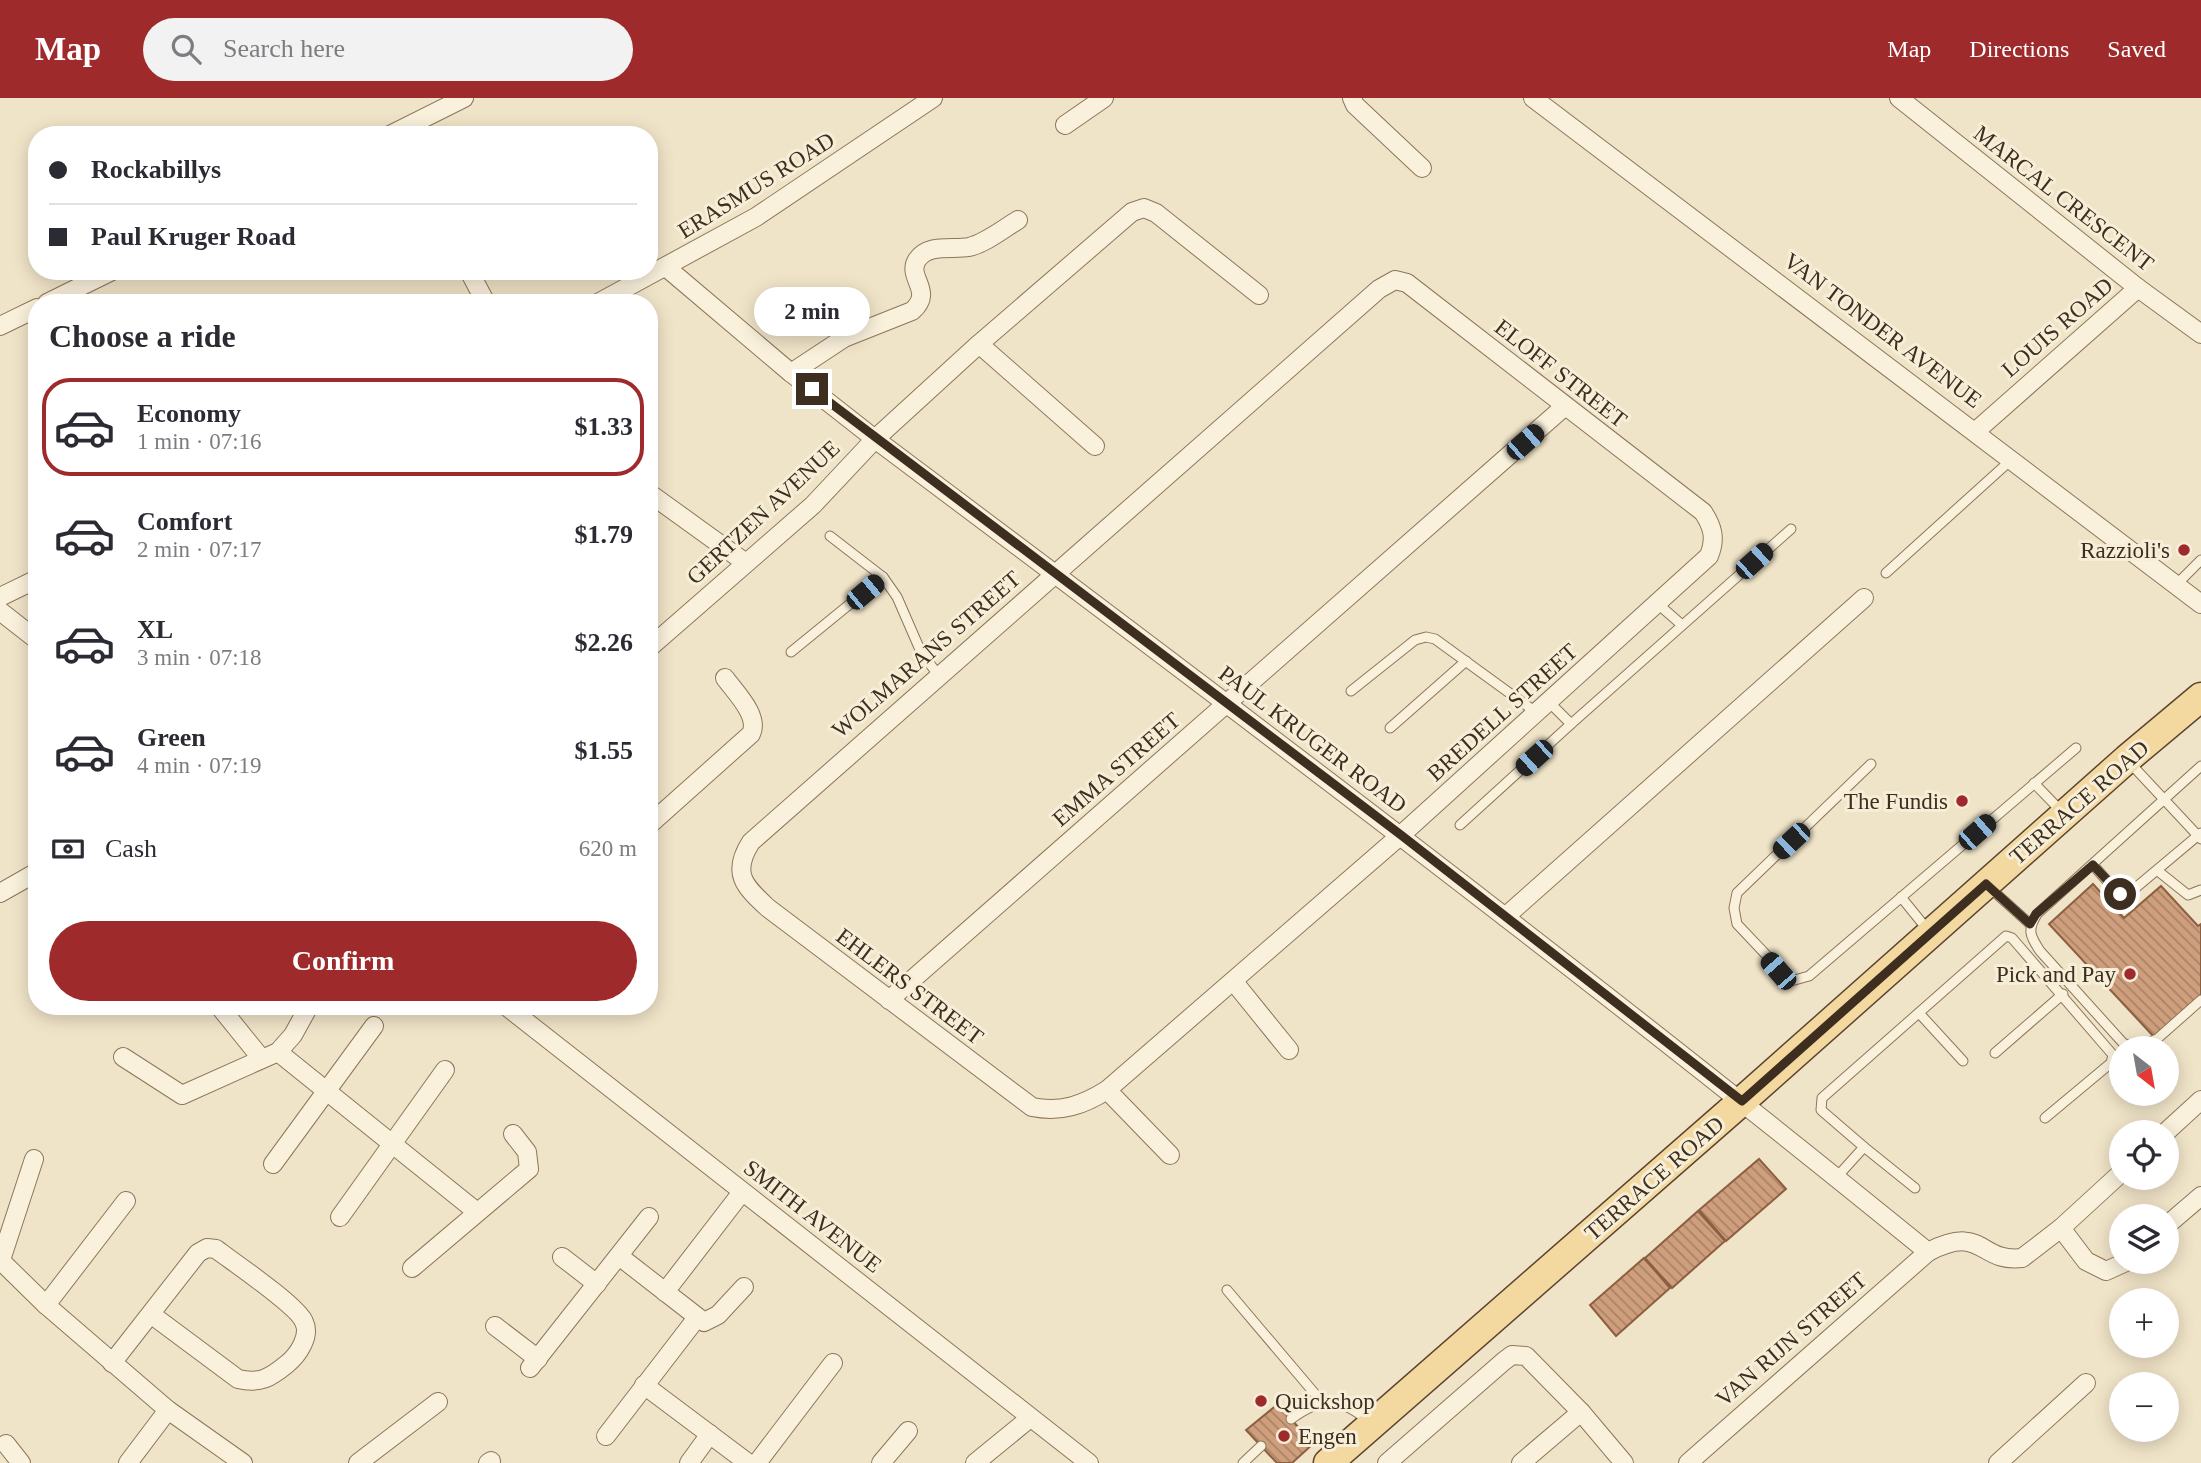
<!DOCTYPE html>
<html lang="en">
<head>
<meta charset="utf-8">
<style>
  :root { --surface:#fff; --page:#f2f2f3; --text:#2b2b33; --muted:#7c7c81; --line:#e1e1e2; --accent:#9e2a2b }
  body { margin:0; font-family:Georgia,serif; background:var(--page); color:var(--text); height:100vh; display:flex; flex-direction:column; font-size:26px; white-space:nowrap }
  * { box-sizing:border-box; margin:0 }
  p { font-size:23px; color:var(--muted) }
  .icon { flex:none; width:38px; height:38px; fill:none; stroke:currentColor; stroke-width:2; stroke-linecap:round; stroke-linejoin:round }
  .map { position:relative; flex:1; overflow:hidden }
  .sheet { position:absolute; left:28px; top:196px; width:630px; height:721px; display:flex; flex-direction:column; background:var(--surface); border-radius:28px; box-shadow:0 4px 18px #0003 }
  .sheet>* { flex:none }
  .top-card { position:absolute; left:28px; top:28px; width:630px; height:154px; border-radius:28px; box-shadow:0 4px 18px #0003; display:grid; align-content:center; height:154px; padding:0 21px; background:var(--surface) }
  .needle { width:46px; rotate:149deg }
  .buttons { position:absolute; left:2109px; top:938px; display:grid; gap:14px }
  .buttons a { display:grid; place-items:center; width:70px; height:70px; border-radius:50%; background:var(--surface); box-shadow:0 4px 18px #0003; font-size:35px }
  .end { position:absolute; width:32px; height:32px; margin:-16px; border:9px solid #3d2e20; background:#fff; box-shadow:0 0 0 4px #fff }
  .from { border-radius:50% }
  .bubble { position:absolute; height:49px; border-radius:24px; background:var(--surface); box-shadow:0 4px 18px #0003; font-size:23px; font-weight:800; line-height:49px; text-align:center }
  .car { position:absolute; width:21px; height:42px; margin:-21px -10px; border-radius:9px; box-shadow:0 0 5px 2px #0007; background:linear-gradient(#222 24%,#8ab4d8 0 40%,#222 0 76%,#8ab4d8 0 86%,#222 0) }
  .top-card b { display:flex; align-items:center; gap:24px; height:66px; font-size:26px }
  .top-card b+b { border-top:2px solid var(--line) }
  .top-card i { width:18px; height:18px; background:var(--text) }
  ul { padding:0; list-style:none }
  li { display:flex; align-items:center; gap:21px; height:98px; margin:0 14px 10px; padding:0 7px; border:4px solid transparent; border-radius:28px }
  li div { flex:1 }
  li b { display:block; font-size:26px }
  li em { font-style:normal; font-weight:800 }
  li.active { border-color:var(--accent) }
  li>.icon { width:63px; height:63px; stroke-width:1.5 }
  h2 { padding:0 21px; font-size:32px; line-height:84px }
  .pay { display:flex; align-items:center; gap:18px; height:77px; padding:0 21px; font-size:26px }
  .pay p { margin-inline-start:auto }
  .action { display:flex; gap:14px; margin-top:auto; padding:14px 21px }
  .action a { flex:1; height:80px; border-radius:42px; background:var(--accent); color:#fff; font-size:28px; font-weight:800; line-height:80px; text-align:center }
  header { display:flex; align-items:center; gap:42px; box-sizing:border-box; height:98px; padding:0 35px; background:var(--accent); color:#fff }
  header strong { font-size:33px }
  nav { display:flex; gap:38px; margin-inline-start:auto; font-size:24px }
  .search { width:490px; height:63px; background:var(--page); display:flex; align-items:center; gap:18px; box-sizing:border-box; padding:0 24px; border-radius:38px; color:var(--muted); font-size:26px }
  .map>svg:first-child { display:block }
  .building { fill:url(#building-back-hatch); stroke:#8d5f41; stroke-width:2 }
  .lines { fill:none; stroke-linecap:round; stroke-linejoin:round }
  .lane-casing { stroke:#8d765c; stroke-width:11 }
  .street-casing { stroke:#8d765c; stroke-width:20 }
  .primary-casing { stroke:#5b4430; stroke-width:31 }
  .lane { stroke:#faf1dc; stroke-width:9 }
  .street { stroke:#faf1dc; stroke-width:18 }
  .primary { stroke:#f3d9a0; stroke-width:28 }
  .route { stroke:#3d2e20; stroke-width:9 }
  .poi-dot { fill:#9e2a2b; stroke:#f7eed8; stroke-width:2.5 }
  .labels { text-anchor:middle; stroke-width:6; stroke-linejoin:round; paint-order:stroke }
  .street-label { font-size:23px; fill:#3d2e20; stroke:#f7eed8 }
  .poi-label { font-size:23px; fill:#3d2e20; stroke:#f7eed8; text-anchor:end }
</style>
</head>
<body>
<header>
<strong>Map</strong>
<div class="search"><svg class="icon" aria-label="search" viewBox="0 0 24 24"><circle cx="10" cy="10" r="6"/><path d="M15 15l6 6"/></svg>Search here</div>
<nav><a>Map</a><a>Directions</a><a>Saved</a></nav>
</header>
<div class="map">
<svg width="2201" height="1365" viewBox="0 0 2201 1365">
  <defs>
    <pattern id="building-back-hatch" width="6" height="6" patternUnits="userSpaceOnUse" patternTransform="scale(1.75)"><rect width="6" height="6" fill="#cf9f7d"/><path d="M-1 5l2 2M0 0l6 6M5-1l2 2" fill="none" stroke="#a98266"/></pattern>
  </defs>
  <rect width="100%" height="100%" fill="#f0e4c8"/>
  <g class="building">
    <path d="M2093,786L2124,820L2161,788L2198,828L2201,826V897L2155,940L2049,826Z"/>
    <path d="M1759,1061L1786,1091L1726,1143L1699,1112Z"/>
    <path d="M1698,1113L1725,1143L1672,1190L1645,1160Z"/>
    <path d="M1644,1160L1670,1190L1616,1238L1590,1207Z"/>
    <path d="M1278,1306L1313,1346L1292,1365H1277L1246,1332Z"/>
  </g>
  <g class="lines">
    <defs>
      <g id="lane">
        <path d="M830,438L883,479L897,499L921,554L939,578"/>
        <path d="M1886,475L2011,362"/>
        <path d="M2176,487L2201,462"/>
        <path d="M1658,506L1682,527"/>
        <path d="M791,554L883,479"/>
        <path d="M1351,593L1415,542L1426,539L1435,541L1537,615"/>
        <path d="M1571,626L1791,431"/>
        <path d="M1390,630L1466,563"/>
        <path d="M2130,665L2201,741"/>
        <path d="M1871,666L1737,795L1734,810L1737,826L1791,883L1809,878L2076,650"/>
        <path d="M2034,685L2061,713"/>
        <path d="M1460,727L1571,626L1549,604"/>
        <path d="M2093,767L2117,794L2127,797L2201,735"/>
        <path d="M2158,773L2188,797L2201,792"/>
        <path d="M1990,790L2030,826"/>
        <path d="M1901,799L1927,831"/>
        <path d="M1919,915L1963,963"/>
        <path d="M2133,950L2123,945L2040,853C2030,838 2027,832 2037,816L2201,668"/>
        <path d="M2136,950L2157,941L2201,902"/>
        <path d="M1995,955L2063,896"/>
        <path d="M1864,1049L1915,1090"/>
        <path d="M1836,1080L1864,1049L1821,1012L1822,1000L2006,838L2012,840L2113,957L2111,965L2045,1020"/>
        <path d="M1227,1192L1321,1303"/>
        <path d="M1291,1321C1324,1297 1340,1299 1371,1325"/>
        <path d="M1243,1365L1261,1348"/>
      </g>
      <g id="street">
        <path d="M1352,0L1355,7L1422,70"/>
        <path d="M1533,0L2201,506"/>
        <path d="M1899,0L2138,190L2201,236"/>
        <path d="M1065,27L1104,0"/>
        <path d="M390,37L464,0"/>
        <path d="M667,170L791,275L875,341C1230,607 1584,874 1928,1154"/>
        <path d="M469,173L486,205"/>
        <path d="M1395,182L1407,185L1703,414C1713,429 1716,441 1709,458L1401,737L1107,992C1083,1007 1061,1015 1032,1009L768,810C744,788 731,775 751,744L1379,191Z"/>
        <path d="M47,205L112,173"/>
        <path d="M598,205L756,119L933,0"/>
        <path d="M0,228L37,210"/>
        <path d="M979,246L1095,348"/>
        <path d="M791,275L844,240L912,213C935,193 906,180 917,162C928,145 952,152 969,149C986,145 1003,131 1018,122"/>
        <path d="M1976,333L2138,190"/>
        <path d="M649,395L746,465"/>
        <path d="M0,499L37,481"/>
        <path d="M0,513L37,542"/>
        <path d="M649,550L813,407L875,341L979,246L1132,114L1144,110L1156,115L1259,197"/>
        <path d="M649,727L751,636C760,618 735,594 725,580"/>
        <path d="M0,795L37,774"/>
        <path d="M1505,819L1864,500"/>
        <path d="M1234,884L1289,952"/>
        <path d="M889,902L1564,309"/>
        <path d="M219,908L261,960"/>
        <path d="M506,908L1089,1365"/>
        <path d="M278,954L477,1114"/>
        <path d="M123,959L182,997L278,954L293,937L309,908"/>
        <path d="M1107,992L1170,1057"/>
        <path d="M2166,1034L2201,1002"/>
        <path d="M273,1066L374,928"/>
        <path d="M340,1119L445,972"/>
        <path d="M2166,1128L2201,1098"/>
        <path d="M2061,1130L2086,1163L2106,1173L2126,1164"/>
        <path d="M619,1158L704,1224L718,1217L744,1189"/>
        <path d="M562,1159L597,1186"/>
        <path d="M0,1162L46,1207L168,1312L243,1365"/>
        <path d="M1,1162L34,1061"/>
        <path d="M412,1170L529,1071L527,1054L513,1036"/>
        <path d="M665,1194L742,1094"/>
        <path d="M46,1207L126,1103"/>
        <path d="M495,1228L538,1261"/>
        <path d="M112,1265L198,1155L207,1150L216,1151C233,1164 298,1208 304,1224C311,1238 298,1257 287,1266C270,1280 260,1286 238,1281L152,1217"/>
        <path d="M530,1270L649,1119"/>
        <path d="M644,1287L748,1365"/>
        <path d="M606,1338L696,1221"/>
        <path d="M6,1346L21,1365"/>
        <path d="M128,1365L168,1312"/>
        <path d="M358,1365L438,1304"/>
        <path d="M488,1365L491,1363"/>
        <path d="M689,1365L710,1336"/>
        <path d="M757,1365L833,1265"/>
        <path d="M881,1365L908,1333"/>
        <path d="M975,1365L1030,1320"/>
        <path d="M1387,1365L1504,1263L1512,1257L1526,1258L1581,1314L1624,1365"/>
        <path d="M1521,1365L1581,1314"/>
        <path d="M1688,1365L1928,1154C1984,1125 1978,1165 2022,1160L2061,1130L2121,1075"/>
        <path d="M1998,1365L2086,1285"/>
      </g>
      <path id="primary" d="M1328,1365L1742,1003L2127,661L2201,599"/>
    </defs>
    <use href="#lane" class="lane-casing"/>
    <use href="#street" class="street-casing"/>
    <use href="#primary" class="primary-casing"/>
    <use href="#lane" class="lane"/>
    <use href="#street" class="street"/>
    <use href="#primary" class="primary"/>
  </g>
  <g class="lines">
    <path class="route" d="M812,291L1401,737L1742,1003L1986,786L2030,826L2036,816L2093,767L2120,796"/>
  </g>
  <g class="poi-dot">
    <circle cx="2184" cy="452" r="7"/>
    <circle cx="1962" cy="703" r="7"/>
    <circle cx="2130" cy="876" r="7"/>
    <circle cx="1261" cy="1303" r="7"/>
    <circle cx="1284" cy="1338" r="7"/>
  </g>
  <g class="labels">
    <g class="street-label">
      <text transform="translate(756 87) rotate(-32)" y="8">ERASMUS ROAD</text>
      <text transform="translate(2064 100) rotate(38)" y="8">MARCAL CRESCENT</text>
      <text transform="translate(2057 229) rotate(-41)" y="8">LOUIS ROAD</text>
      <text transform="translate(1883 232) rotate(37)" y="8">VAN TONDER AVENUE</text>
      <text transform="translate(1561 275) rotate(38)" y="8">ELOFF STREET</text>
      <text transform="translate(763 414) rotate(-43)" y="8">GERTZEN AVENUE</text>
      <text transform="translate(926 556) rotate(-41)" y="8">WOLMARANS STREET</text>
      <text transform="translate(1502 614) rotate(-42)" y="8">BREDELL STREET</text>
      <text transform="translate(1313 641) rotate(37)" y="8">PAUL KRUGER ROAD</text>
      <text transform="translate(1116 671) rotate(-41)" y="8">EMMA STREET</text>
      <text transform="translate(2079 704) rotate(-41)" y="8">TERRACE ROAD</text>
      <text transform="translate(910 888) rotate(37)" y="8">EHLERS STREET</text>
      <text transform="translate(1654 1080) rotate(-41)" y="8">TERRACE ROAD</text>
      <text transform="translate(813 1118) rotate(38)" y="8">SMITH AVENUE</text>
      <text transform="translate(1791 1241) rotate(-41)" y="8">VAN RIJN STREET</text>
    </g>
    <g class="poi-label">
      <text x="2170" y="460">Razzioli's</text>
      <text x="1948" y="711">The Fundis</text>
      <text x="2116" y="884">Pick and Pay</text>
      <text x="1275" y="1311" text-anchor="start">Quickshop</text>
      <text x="1298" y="1346" text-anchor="start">Engen</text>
    </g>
  </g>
</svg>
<div class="buttons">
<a><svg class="needle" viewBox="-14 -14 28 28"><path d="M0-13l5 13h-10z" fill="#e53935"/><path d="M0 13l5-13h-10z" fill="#7c7c81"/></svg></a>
<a><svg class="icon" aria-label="locate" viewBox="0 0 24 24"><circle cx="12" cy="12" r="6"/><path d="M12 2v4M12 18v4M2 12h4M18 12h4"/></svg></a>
<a><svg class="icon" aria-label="layers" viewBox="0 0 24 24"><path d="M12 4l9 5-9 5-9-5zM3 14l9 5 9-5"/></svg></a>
<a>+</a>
<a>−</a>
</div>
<i class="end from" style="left:2120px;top:796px"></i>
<i class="end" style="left:812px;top:291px"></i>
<div class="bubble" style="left:754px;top:189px;width:116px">2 min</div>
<i class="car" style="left:1525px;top:344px;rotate:49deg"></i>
<i class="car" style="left:1754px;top:463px;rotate:48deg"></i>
<i class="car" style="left:865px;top:494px;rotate:50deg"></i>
<i class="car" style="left:1534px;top:660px;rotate:228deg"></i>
<i class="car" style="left:1977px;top:734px;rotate:49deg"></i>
<i class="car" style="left:1791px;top:743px;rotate:227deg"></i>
<i class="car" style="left:1778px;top:873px;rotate:319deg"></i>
<div class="top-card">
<b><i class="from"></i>Rockabillys</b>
<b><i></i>Paul Kruger Road</b>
</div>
<section class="sheet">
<h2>Choose a ride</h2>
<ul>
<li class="active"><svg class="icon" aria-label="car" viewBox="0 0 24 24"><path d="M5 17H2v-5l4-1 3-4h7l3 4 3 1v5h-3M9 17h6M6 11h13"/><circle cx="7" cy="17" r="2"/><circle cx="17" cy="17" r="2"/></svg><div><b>Economy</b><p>1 min · 07:16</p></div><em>$1.33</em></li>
<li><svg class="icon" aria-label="car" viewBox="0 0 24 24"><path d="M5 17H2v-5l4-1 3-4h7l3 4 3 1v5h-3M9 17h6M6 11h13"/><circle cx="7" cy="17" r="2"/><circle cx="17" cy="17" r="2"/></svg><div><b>Comfort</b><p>2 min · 07:17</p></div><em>$1.79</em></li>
<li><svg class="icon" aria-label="car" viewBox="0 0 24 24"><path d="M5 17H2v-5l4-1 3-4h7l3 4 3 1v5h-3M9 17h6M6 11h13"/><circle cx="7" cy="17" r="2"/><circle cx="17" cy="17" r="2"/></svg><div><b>XL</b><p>3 min · 07:18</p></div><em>$2.26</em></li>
<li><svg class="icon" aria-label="car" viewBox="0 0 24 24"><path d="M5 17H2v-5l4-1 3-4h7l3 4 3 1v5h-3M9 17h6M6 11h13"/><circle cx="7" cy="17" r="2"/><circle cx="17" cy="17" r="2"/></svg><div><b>Green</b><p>4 min · 07:19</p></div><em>$1.55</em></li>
</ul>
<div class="pay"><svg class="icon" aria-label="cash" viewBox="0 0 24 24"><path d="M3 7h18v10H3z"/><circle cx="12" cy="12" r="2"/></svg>Cash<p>620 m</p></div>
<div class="action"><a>Confirm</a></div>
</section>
</div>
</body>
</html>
